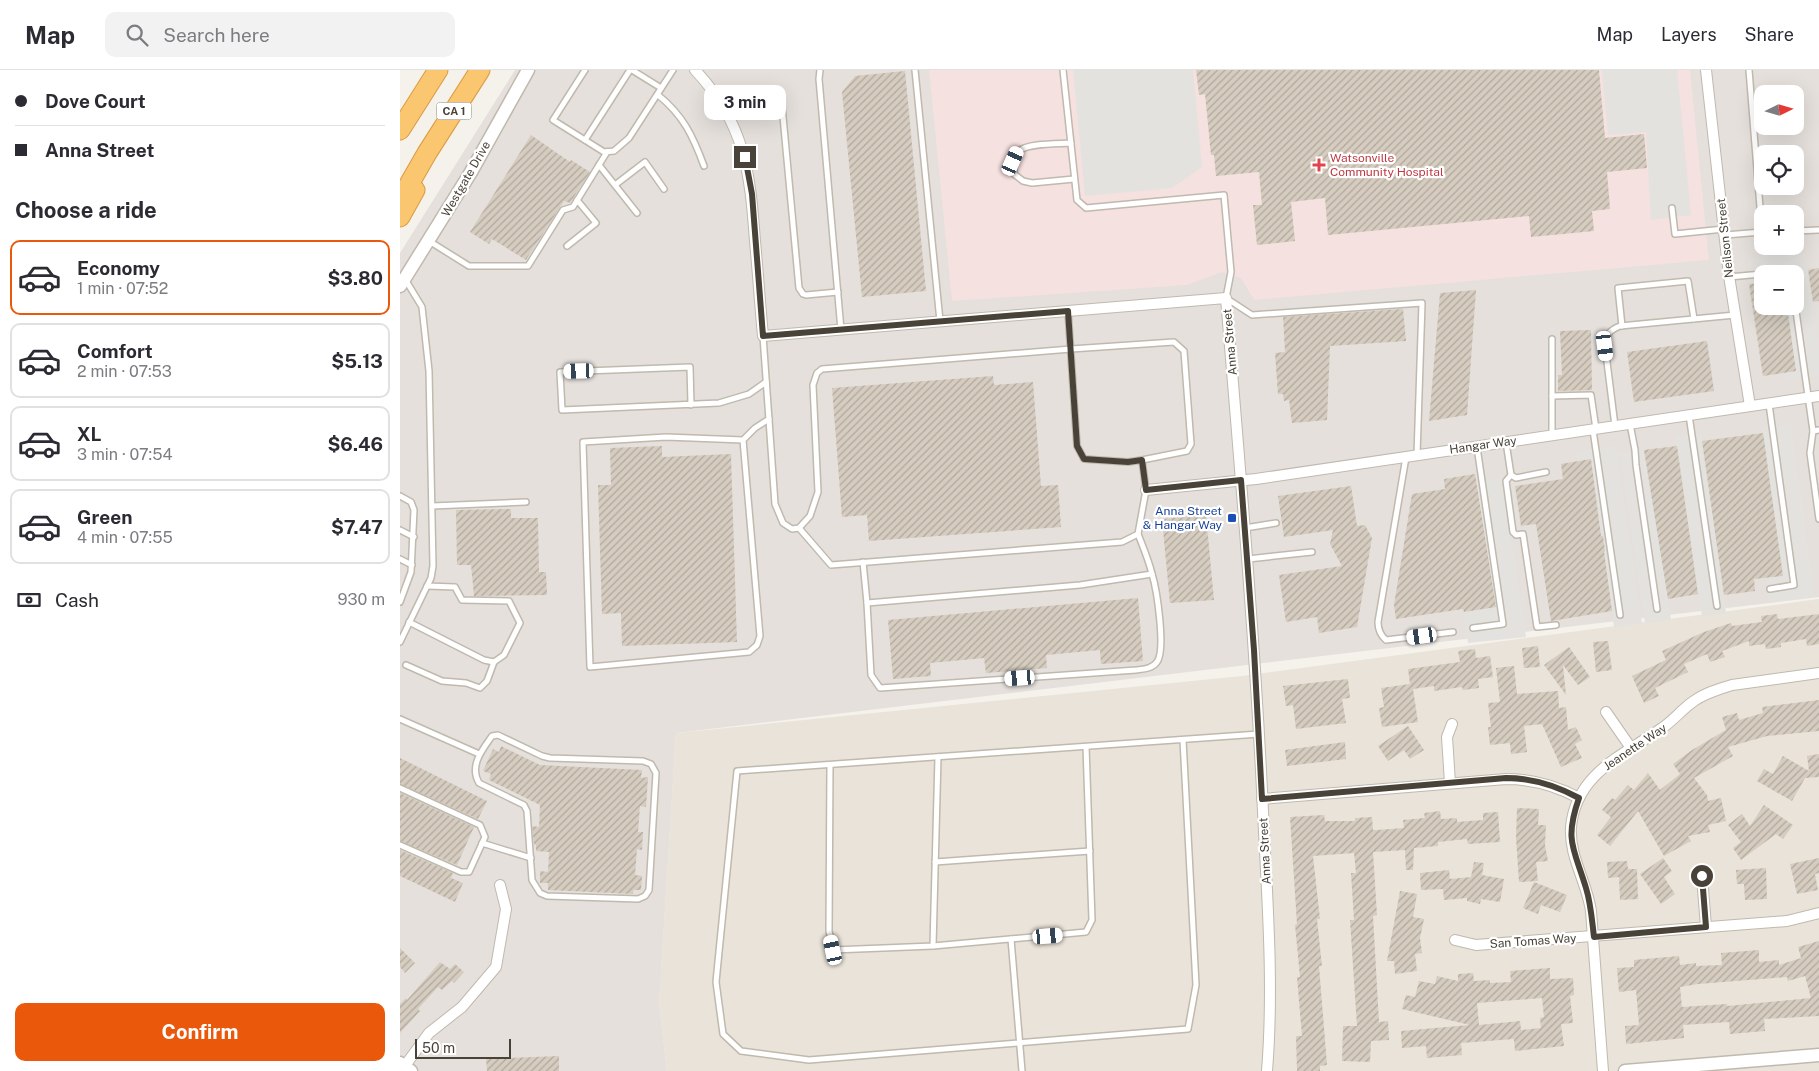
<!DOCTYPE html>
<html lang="en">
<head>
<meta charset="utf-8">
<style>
  :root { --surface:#fff; --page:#f2f2f3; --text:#2b2b33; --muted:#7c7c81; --line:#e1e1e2; --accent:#ea580c }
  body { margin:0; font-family:"Public Sans",sans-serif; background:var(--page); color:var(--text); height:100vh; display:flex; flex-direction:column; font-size:19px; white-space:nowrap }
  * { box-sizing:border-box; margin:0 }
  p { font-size:16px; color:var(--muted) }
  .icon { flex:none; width:28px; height:28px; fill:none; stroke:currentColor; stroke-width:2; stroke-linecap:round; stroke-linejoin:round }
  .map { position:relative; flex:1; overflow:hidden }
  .panel { display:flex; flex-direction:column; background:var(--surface); width:400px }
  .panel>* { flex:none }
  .top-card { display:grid; align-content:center; height:110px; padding:0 15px; background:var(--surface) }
  .needle { width:32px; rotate:85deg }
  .fabs { position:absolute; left:1354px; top:15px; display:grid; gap:10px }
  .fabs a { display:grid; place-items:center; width:50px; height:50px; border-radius:10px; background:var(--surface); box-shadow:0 5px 20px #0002; font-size:25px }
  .scale { position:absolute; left:15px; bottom:12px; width:96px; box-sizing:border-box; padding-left:5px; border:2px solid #494238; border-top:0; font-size:14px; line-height:18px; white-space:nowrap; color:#494238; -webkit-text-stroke:4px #fff; paint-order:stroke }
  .end { position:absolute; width:22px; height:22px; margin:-11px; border:6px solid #494238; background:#fff; box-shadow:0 0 0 2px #fff }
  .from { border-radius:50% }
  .bubble { position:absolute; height:35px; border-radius:10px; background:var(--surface); box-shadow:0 5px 20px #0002; font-size:16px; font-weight:700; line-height:35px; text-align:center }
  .car { position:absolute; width:15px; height:30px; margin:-15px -8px; border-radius:6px; box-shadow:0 0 4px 1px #0007; background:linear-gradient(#fff 24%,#345 0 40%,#fff 0 76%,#345 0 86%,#fff 0) }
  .top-card b { display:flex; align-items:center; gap:18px; height:48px; font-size:19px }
  .top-card b+b { border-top:1px solid var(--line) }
  .top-card i { width:12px; height:12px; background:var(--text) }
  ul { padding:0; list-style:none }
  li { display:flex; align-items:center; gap:15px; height:75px; margin:0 10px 8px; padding:0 5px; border:2px solid var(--line); border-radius:10px }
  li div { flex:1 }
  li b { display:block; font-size:19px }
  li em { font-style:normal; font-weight:700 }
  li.selected { border-color:var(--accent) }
  li>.icon { width:45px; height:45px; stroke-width:1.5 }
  h2 { padding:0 15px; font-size:22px; line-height:60px }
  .pay { display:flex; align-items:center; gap:12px; height:55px; padding:0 15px; font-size:19px }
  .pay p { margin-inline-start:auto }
  .primary-button { display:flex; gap:10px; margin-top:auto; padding:10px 15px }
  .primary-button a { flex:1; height:58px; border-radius:10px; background:var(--accent); color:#fff; font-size:20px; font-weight:700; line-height:58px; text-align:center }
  header { display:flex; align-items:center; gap:30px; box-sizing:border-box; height:70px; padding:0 25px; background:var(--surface); border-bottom:1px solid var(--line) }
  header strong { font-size:24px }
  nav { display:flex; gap:28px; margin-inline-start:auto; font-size:18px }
  .search { width:350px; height:45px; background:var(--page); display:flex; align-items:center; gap:12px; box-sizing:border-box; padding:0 18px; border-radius:10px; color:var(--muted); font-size:19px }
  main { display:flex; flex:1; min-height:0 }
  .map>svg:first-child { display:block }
  .residential { fill:#e9e3d9 }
  .industrial { fill:#e5e0dc; fill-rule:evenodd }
  .medical { fill:#f5e1df }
  .parking { fill:#e4e2df }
  .building { fill:url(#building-hatch); fill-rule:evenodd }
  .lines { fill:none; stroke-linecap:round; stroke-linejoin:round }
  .service-casing { stroke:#c0b9ad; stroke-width:8 }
  .minor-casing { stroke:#c0b9ad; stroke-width:12 }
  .tertiary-casing { stroke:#c0b9ad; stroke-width:15 }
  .motorway-casing { stroke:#db9a3f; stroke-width:21 }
  .service { stroke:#fff; stroke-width:5 }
  .minor { stroke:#fff; stroke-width:10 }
  .tertiary { stroke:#fff; stroke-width:12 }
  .motorway { stroke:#fbc670; stroke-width:19 }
  .route { stroke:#494238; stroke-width:6 }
  .health-dot { fill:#e0444e; stroke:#fff; stroke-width:2 }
  .transit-dot { fill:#1a4fb4; stroke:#fff; stroke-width:2 }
  .labels { text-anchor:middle; stroke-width:4.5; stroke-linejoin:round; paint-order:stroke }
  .shield { fill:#fff; stroke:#807b74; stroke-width:1 }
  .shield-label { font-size:11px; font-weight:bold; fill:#494238 }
  .health-label { font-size:12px; fill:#be3a42; stroke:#fff; text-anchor:start }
  .street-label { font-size:12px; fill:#494238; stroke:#fff }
  .transit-label { font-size:12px; fill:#164399; stroke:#fff; text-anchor:end }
</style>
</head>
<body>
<header>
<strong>Map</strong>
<div class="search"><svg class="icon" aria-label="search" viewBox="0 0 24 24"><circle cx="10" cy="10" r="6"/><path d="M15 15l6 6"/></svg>Search here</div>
<nav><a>Map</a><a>Layers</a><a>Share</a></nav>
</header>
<main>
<section class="panel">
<div class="top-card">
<b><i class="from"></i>Dove Court</b>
<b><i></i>Anna Street</b>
</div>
<h2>Choose a ride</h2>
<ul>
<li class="selected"><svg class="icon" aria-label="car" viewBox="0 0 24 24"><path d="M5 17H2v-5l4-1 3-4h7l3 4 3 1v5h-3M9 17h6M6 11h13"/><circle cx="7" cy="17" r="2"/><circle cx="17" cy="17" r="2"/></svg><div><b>Economy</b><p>1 min · 07:52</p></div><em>$3.80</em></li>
<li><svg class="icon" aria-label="car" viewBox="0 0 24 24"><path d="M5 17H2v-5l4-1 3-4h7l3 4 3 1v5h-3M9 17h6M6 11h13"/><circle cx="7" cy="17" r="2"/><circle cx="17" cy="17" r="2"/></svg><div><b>Comfort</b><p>2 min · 07:53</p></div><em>$5.13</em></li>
<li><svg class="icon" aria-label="car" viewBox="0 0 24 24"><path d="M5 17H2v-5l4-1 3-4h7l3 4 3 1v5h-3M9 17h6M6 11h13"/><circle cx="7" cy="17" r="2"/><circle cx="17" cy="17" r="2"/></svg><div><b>XL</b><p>3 min · 07:54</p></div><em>$6.46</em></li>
<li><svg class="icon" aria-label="car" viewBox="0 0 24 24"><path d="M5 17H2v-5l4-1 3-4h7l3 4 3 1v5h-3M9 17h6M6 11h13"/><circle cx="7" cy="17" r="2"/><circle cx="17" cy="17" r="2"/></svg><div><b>Green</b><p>4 min · 07:55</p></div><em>$7.47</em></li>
</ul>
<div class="pay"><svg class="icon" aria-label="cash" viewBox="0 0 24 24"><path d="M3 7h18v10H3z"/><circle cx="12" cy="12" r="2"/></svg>Cash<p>930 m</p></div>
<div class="primary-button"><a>Confirm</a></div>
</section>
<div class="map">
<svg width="1419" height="1001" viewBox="0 0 1419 1001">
  <defs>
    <pattern id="building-hatch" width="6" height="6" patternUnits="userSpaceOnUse" patternTransform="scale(1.25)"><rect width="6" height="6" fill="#d6cdc0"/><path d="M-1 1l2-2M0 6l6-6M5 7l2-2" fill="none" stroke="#b0a89d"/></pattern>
  </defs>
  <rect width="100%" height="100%" fill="#f5f1eb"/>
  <path class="residential" d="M1419,529V1001H267L259,934L276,663L842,606Z"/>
  <path class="industrial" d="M115,0H1419V527L276,663L259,934L267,1001H18L0,989V183ZM1362,24H1395V56H1362ZM1362,84H1395V116H1362ZM1362,144H1395V176H1362ZM1362,204H1395V236H1362Z"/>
  <path class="medical" d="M529,0H1290L1309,190L854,230L841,208L822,202L787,215L552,231Z"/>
  <g class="parking">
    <path d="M673,0H793L802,97L772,118L685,126Z"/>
    <path d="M1202,0H1277L1291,145L1251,150L1246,62L1208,65Z"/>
    <path d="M1406,184L1419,276V306L1387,310L1386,303L1396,301L1387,236H1395V204H1362V213L1349,214L1348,189Z"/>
    <path d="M1391,354L1414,526L1369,533L1366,508L1383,505L1362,358Z"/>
    <path d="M1301,363L1326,543L1302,546L1276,366Z"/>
    <path d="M1216,376L1242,553L1214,557L1204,482L1205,481L1203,466H1201L1191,390L1178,391L1177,381Z"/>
    <path d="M1244,380L1271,550L1245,553L1220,384Z"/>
    <path d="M1102,408L1126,567L1068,573L1064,542L1095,537L1077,411Z"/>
  </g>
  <g class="building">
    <path d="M796,0H1199L1205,68L1244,64L1247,98L1207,102L1210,139L1192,141L1194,161L1131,167L1129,146L928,165L925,128L891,132L895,171L857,175L853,135H862L859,102L816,106L814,85H811L805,24L799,25Z"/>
    <path d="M505,1L526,221L462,227L442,22L455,6Z"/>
    <path d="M131,65L170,92L171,90L190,102L170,133L164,131L126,190L92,169L89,174L70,162Z"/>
    <path d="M1419,198V231L1413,232L1408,200Z"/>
    <path d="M1362,213V236H1387L1396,301L1363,306L1349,214Z"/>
    <path d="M1076,220L1067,345L1029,351L1040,223Z"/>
    <path d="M1003,239L1006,271L930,276L927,350L892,353L889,330L884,331L883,324H878L875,283L885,282L883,247Z"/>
    <path d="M1191,260L1192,320L1158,321V305H1162L1160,261Z"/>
    <path d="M1307,271L1314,321L1234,332L1227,282Z"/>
    <path d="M593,306L594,315L633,312L641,416L658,415L661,457L469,471L467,445L442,447L432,318Z"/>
    <path d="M1363,363L1383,506L1354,509L1355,521L1324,525L1302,371Z"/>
    <path d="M262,376V387L331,384L337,572L222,576L221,543L202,544L198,415H211L210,378Z"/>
    <path d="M1277,376L1298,524L1268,529L1244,380Z"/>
    <path d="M1191,389L1201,466H1203L1205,481L1204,482L1212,541L1151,551L1136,454L1121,456L1115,416L1163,409L1161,394Z"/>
    <path d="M1075,404L1096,537L1064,542L1063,539L996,549L994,535L1012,424L1045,419L1044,409Z"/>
    <path d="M951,416L957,456L965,455L972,468L957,557L919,563L917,547L886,552L879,505L942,496L930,474L933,460L884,467L878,426Z"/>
    <path d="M111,439V448H138L139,502H146L147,525L74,526L71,495H57L56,440Z"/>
    <path d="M806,445L814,530L770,533L762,449Z"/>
    <path d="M738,528L743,591L701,594L700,580L646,585L647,598L586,603L584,588L530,593L531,606L493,609L488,550Z"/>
    <path d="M1377,544L1378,549L1419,544V574L1407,576L1406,569L1381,573V577L1366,579L1365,574L1349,576V571L1322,581L1325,587L1310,592L1307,584L1284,594L1288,602L1255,618L1259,626L1244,633L1232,606L1266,590L1262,581L1304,562L1331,553L1332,556L1362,552L1361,546Z"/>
    <path d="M1208,571L1212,600L1196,602L1193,572Z"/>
    <path d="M1138,576L1140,597L1124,598L1122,578Z"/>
    <path d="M1169,577L1190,607L1178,615L1163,595L1166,625L1144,595Z"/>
    <path d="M1075,579L1076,588L1090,586L1093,607L1078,609L1079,618L1063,620L1062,617L1034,621V616L1013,619L1018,652L982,657L979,638L984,637L981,618L1010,614L1008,599L1060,592L1058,581Z"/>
    <path d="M1114,596L1117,624L1158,621L1159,638L1166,637L1168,660L1176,657L1182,670L1175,674L1182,688L1161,697L1142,654L1124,656L1127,682L1111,684L1110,673L1090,675L1088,657H1091L1088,633L1100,632L1096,598Z"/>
    <path d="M948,609L950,628L942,629L946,653L896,659L893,635L886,636L883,616Z"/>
    <path d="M1419,630V661L1367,666L1328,677L1333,686L1294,708L1307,725L1308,731L1321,728L1326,751L1308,755L1310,762L1288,766L1291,771L1264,786L1238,741L1210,776L1197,765L1211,747L1202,740L1212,728L1215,730L1228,715L1234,720L1248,703L1260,720L1280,704L1273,694L1292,680L1326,660L1322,647L1337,643L1339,650L1363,643L1362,637Z"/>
    <path d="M1008,656L1024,680L1010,689L1004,680L988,691L978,676Z"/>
    <path d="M945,672L946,689L887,696L885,680Z"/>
    <path d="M101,676L140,695L242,700L241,708L248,707L246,737L240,736L238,762H243L242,780L237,779L235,805L242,806L241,820H233V824L148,820V813H140V801L148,802L149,782L136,781V775L134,774L132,756L139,757L140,735L89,710L91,704L83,701L93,679L99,682Z"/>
    <path d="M1419,684V707L1405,708L1392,731L1357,711L1364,699L1373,704L1383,686L1409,701L1407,686Z"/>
    <path d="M0,688L87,731L78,749L0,714Z"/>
    <path d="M0,723L74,757L57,795L0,771Z"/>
    <path d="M1364,735L1393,755L1383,769L1376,764L1341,790L1333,778L1341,772L1328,755L1342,744L1350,756Z"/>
    <path d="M1117,738L1139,739L1138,755H1146L1145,775L1148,791L1136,792L1138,811L1119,812L1116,768Z"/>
    <path d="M1040,741L1041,749L1057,748V752L1083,750V743L1098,742L1100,772L1068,774L1067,769L1038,772V776L1014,778L1013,800H1006L1005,780L973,782L977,845L973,846L979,952L988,951L989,970L971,971L970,992L942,991L943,956H957L950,850H954L951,803H956L954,783L913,786L920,849H917L922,896H919L927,995L920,996V1001H897L896,966H902L897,907H900L895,855L897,854L890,747L924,745L925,751H955V748L972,747L973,760H977L1004,758L1003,750L1025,748L1024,743Z"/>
    <path d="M0,780L53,803L51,808L63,813L55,832L0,806Z"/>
    <path d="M1263,788L1272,801L1264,807L1275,824L1261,834L1240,804Z"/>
    <path d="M1419,788V803L1415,804L1418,820L1397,824L1390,794Z"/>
    <path d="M1227,791L1228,799H1237L1238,829L1220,830L1219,807L1208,808L1207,792Z"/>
    <path d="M1074,792L1084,793L1082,805L1104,809L1100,832L1081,829L1080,834L1067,831V828L1044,830L1043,819L1021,820L1020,803L1049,800L1050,809L1071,807Z"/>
    <path d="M1366,798L1367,829L1345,830L1344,814H1337L1336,800Z"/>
    <path d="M1134,812L1167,825L1160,842L1141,835L1138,844L1123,838Z"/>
    <path d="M1000,821L1017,824L1013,847L1024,849L1020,868L1022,883L1015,884L1017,901L995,904L994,891H987Z"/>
    <path d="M1419,871V946L1364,949L1365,961L1330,964L1329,952L1283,955L1284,968L1226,974L1225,956L1239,955L1236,920L1219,922L1217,898L1234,897V890L1279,886L1280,895L1296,893V896L1322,895L1321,883L1359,880V892L1379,890V895L1401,888L1398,877ZM1405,906L1411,928L1327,936V934L1282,937L1280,917L1298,914L1387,907L1388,911Z"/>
    <path d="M0,878L15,893L5,903L0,897Z"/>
    <path d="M40,892L50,899L55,894L64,902L54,913L52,911L42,920L38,917L18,939L20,941L0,963V934L6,928L7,930Z"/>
    <path d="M1150,898V909L1173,908L1174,925L1170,926L1173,953L1161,954L1164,976L1115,981L1114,969L1061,973L1062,985L1027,988L1026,976L1002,978L1001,961L1070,955L1002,939L1006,925L1015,927L1019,911L1035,914L1037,906L1058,911V904L1073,903L1074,911L1090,910V913L1111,912L1110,901ZM1142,928L1144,947L1140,948L1141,958L1121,960L1120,951L1079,955L1077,933Z"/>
    <path d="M159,986V1001H87L86,989Z"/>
  </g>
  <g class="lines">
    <defs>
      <g id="service">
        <path d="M185,0L153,50L204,82L214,81L229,68L273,0"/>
        <path d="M232,0L261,18"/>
        <path d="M420,0L419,9L441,260"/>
        <path d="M515,0L540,251"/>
        <path d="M663,0L677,130L686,138L824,125L831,202L826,228L852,245L1022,233L1017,385"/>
        <path d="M1349,0L1362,162"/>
        <path d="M258,25C283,45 293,66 304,96"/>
        <path d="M382,36L399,218L403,224L406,225L438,222"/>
        <path d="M185,70L230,0"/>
        <path d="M671,73C658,74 628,73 619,81C612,86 614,96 614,104L623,111L632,113L674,109"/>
        <path d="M199,95L237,143"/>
        <path d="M215,115L245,92L264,119"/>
        <path d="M1272,138L1275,164L1324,159"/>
        <path d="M1395,161L1419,160"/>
        <path d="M1325,165L1362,162"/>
        <path d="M29,171L69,196H128L163,140L173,137L207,82"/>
        <path d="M167,176L196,153L177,130"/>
        <path d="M1363,204L1386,201L1391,204"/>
        <path d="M1329,207L1362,204"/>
        <path d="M1395,234L1413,361L1419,360"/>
        <path d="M1222,256L1218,218L1288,211L1294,249"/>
        <path d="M363,266L375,434L383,453L392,459L399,458L410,446L418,422L413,315L417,303L422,299L671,279L774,272L784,281L791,374L787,381L742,390"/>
        <path d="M1152,326L1191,325L1196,359"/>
        <path d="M1369,334L1394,515L1370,519"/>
        <path d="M291,335L290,297L160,302L162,340L319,333L349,324L366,312"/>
        <path d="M1289,345L1317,536"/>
        <path d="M1230,354L1235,380L1236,395L1257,539"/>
        <path d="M1215,356L1205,276C1205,265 1210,260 1220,256L1335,245"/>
        <path d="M1193,360L1220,545"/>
        <path d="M1413,361L1410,383L1419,449"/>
        <path d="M1152,365V269"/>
        <path d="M343,370L360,566L357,575L349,582L190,597L183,372L266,367L343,370L355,358L369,349"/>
        <path d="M1106,372L1111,405L1116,408L1146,402"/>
        <path d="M1006,387L978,552C978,560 980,565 986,570L1053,562"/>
        <path d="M1111,405L1106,411L1113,462L1116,465L1123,464L1137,557L1156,555"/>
        <path d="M0,426L11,432L14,440L11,502L0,532"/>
        <path d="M32,436L126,432"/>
        <path d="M399,458L431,495L722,472L738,464L746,420L742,390L728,392L684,389L677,376L668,241"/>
        <path d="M845,458L876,453"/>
        <path d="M0,460L14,467"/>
        <path d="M0,489L12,495"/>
        <path d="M848,489L912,482"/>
        <path d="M463,492L467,533L471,605L480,618L736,600C743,599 752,599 757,592C766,580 757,520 752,504C749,491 743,477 738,464"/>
        <path d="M467,533L680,515L752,504"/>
        <path d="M9,552L84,590L94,592L104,585L120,553L109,531L62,530L55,517L27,516"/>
        <path d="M1073,558L1103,554L1077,377"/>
        <path d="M0,572L31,508L33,496L29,301L22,237L5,209"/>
        <path d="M6,595L42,611L66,613L80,618L87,611L94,592"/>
        <path d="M0,649L79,684"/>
        <path d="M98,665L142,686L150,688L243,691L251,694L256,703L249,820L245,826L238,829L147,826L140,823L132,810L127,741L124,735L79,713C69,696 82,680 92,666Z"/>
        <path d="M783,670L796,915L788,959L409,990L341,981L323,964L316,912L337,701L859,664"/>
        <path d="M430,695L429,861L433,880L533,876L686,862L692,850L686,677"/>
        <path d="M0,718L80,755L85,767L69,802H61L0,775"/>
        <path d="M82,773L131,788"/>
        <path d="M535,792L690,781"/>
        <path d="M611,869L622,1001"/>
        <path d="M533,876L538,687"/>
      </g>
      <g id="minor">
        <path d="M295,0C345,53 350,102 355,171C358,203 360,234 363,266L826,228C840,399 855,569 863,741C867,827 874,914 867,1001"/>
        <path d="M1306,0L1329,206L1350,336"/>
        <path d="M746,420L856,409L1419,326"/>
        <path d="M1206,642L1231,678"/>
        <path d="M1050,713L1047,667L1052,654"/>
        <path d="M862,729L1106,709C1133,709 1155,715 1179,728"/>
        <path d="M1302,806L1306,857"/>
        <path d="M1055,870L1076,875L1387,851L1419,843"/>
        <path d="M1,1001L29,963L62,937L96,897L106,839L100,815"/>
        <path d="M1203,1001L1191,841C1187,812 1169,787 1171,757C1176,703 1224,685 1262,658C1274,650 1282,639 1294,631C1305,623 1319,619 1332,615L1419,603"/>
      </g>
      <g id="tertiary">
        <path d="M0,216L71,102L128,0"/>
        <path d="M0,993L11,1001"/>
        <path d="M1225,1001L1419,985"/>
      </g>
      <g id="motorway">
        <path d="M0,60L38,0"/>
        <path d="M0,130L27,83L80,0"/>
        <path d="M0,147L15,120"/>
      </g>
    </defs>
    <use href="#service" class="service-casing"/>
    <use href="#minor" class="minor-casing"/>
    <use href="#tertiary" class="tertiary-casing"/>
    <use href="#motorway" class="motorway-casing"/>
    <use href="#service" class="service"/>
    <use href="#minor" class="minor"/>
    <use href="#tertiary" class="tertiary"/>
    <use href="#motorway" class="motorway"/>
  </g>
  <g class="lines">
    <path class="route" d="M345,87L352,124L363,266L668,241L677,376L684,389L728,392L742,390L746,420L841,410L854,580L862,729L1106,708C1133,708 1155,715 1179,728C1164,771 1174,778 1186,818C1191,834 1192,851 1194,867L1306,857L1302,806"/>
  </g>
  <path class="health-dot" d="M916.5 87.5h5v5h5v5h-5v5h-5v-5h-5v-5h5z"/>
  <rect class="transit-dot" x="827" y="443" width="10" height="10" rx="2.5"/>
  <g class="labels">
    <rect class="shield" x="36.5" y="32.5" width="35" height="17" rx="4"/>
    <g class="shield-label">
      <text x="54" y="45">CA 1</text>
    </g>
    <g class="health-label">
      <text x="930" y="92">Watsonville<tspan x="930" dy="14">Community Hospital</tspan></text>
    </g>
    <g class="street-label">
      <text transform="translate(66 109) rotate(-60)" y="4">Westgate Drive</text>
      <text transform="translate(1325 168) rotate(-96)" y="4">Neilson Street</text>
      <text transform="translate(830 272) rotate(-95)" y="4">Anna Street</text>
      <text transform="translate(1083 375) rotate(-8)" y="4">Hangar Way</text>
      <text transform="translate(1235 677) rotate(-34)" y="4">Jeanette Way</text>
      <text transform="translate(865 781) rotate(-93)" y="4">Anna Street</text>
      <text transform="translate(1133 871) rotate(-4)" y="4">San Tomas Way</text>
    </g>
    <g class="transit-label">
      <text x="822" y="445">Anna Street<tspan x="822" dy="14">&amp; Hangar Way</tspan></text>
    </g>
  </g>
</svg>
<div class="fabs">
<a><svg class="needle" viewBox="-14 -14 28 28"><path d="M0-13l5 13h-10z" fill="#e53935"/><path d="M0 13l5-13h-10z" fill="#7c7c81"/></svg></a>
<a><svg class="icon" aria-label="locate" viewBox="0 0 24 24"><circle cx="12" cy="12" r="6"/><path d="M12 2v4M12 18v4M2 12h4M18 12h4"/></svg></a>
<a>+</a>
<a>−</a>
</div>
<div class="scale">50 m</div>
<i class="end from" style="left:1302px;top:806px"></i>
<i class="end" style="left:345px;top:87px"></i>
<div class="bubble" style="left:304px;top:15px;width:82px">3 min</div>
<i class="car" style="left:613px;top:91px;rotate:24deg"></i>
<i class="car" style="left:1205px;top:276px;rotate:173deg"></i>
<i class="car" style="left:179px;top:301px;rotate:268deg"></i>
<i class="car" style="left:1022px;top:566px;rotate:262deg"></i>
<i class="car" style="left:620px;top:608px;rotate:266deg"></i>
<i class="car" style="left:648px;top:866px;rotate:85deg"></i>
<i class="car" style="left:433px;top:880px;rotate:348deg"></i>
</div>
</main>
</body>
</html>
